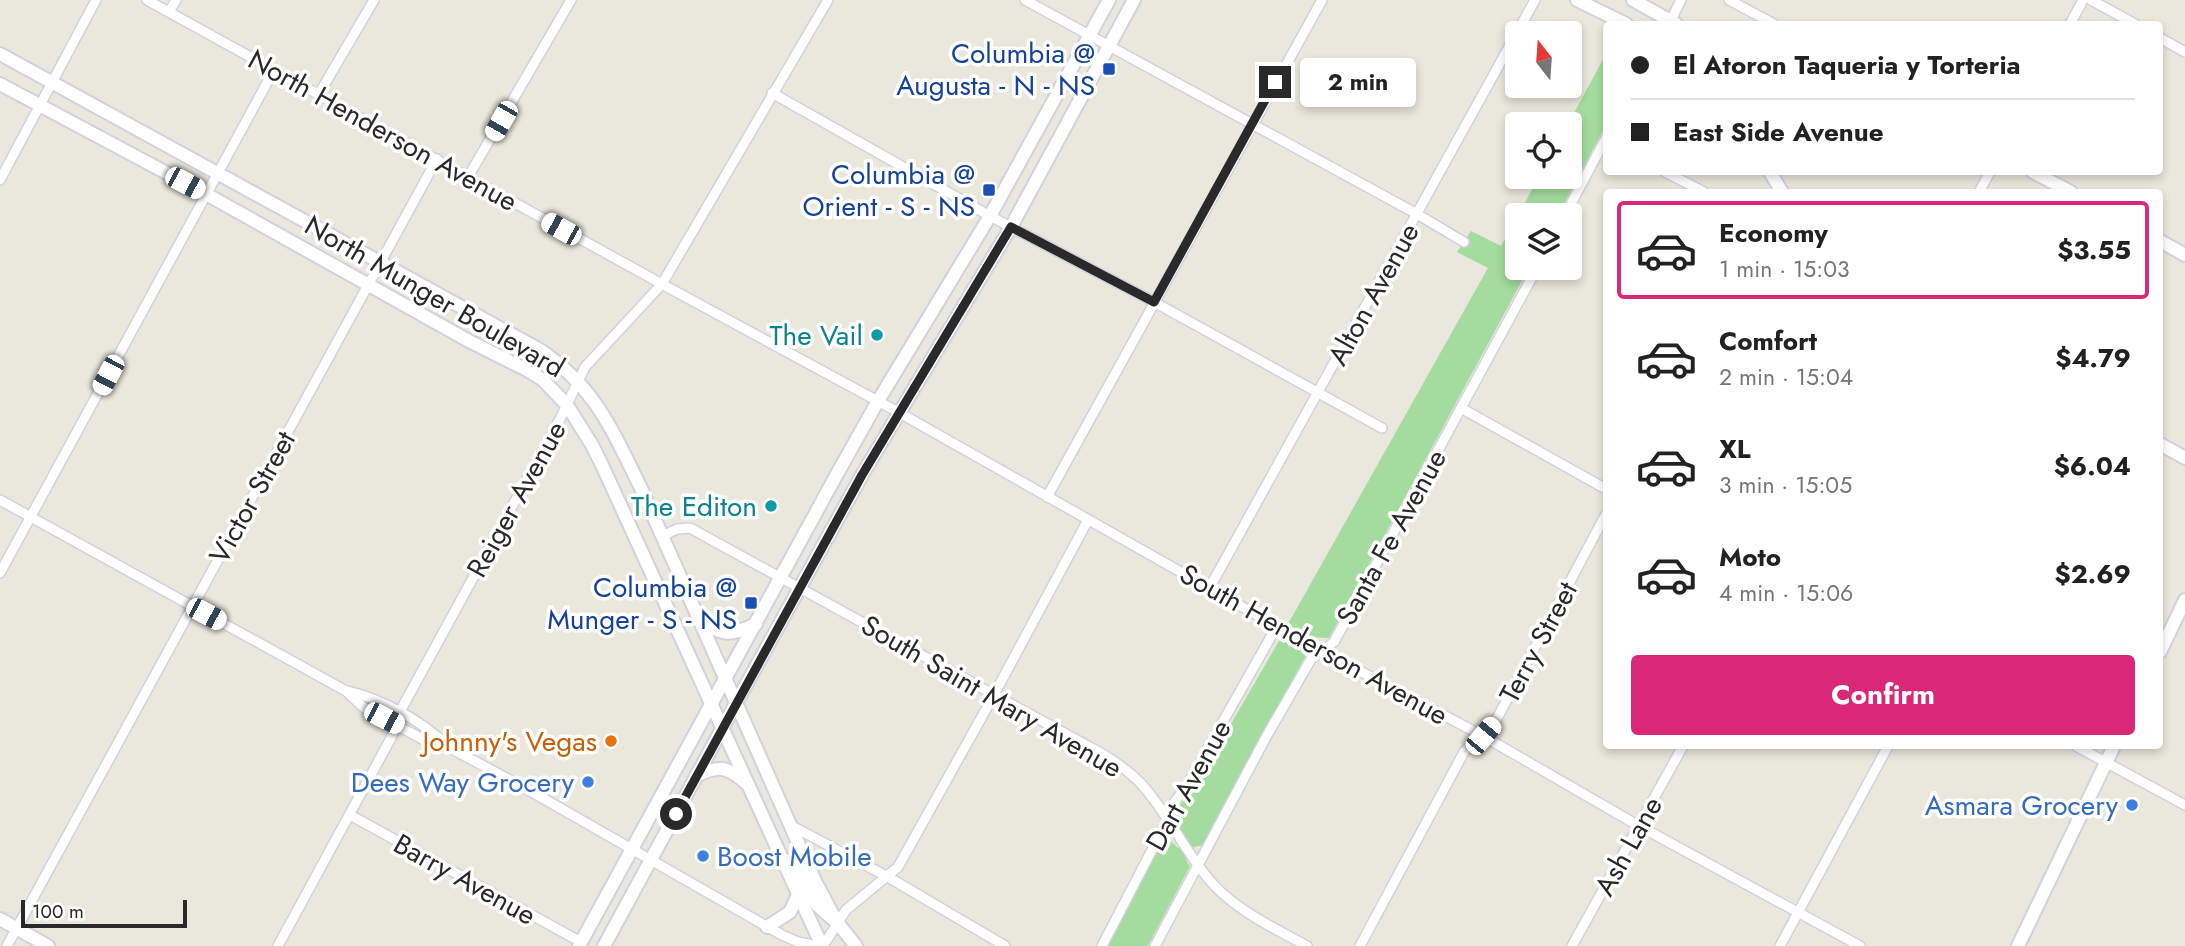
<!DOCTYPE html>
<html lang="en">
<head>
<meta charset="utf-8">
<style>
  :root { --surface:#fff; --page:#f6f6f6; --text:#222; --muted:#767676; --line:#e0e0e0; --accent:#db2777 }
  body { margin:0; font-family:Jost,sans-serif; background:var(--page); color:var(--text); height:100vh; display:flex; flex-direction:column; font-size:26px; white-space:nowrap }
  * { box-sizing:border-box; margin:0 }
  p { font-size:23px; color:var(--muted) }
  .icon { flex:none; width:38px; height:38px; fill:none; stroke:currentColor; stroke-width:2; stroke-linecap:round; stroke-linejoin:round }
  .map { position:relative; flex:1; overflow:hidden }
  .side { position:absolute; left:1603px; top:189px; width:560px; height:560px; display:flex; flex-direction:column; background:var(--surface); border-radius:7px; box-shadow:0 4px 10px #0003 }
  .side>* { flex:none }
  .banner { position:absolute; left:1603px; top:21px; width:560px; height:154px; border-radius:7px; box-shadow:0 4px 10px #0003; display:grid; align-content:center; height:154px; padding:0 28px; background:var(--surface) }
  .needle { width:46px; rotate:343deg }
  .buttons { position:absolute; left:1505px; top:21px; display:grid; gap:14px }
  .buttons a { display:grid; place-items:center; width:77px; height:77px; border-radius:7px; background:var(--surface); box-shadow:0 4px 10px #0003; font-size:35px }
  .scale { position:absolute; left:21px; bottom:18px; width:166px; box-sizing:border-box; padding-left:7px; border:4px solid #292929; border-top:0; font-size:19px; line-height:24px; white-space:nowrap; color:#292929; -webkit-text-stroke:5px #fff; paint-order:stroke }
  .end { position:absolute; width:32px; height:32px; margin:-16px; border:9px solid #292929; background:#fff; box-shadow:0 0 0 4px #fff }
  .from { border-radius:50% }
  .bubble { position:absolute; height:49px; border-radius:7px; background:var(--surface); box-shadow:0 4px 10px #0003; font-size:23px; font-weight:700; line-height:49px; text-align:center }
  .car { position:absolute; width:21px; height:42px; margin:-21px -10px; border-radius:9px; box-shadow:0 0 5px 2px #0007; background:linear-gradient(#fff 24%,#345 0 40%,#fff 0 76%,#345 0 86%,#fff 0) }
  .banner b { display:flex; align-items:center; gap:24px; height:66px; font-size:26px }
  .banner b+b { border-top:2px solid var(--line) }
  .banner i { width:18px; height:18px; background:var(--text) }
  ul { padding:12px 0 0; list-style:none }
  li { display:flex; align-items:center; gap:21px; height:98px; margin:0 14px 10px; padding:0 14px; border:4px solid transparent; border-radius:7px }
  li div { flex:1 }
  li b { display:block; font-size:26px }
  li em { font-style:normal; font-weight:700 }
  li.active { border-color:var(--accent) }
  li>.icon { width:63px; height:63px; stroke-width:1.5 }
  .action { display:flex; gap:14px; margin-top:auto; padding:14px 28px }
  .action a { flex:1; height:80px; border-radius:7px; background:var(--accent); color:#fff; font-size:28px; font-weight:700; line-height:80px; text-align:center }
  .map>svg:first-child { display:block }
  .green { fill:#a4db9e }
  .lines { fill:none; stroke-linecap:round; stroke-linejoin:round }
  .street-casing { stroke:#d2d1e0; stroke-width:12 }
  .secondary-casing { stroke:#d2d1e0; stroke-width:16 }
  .street { stroke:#fff; stroke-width:9 }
  .secondary { stroke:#fff; stroke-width:12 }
  .route { stroke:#292929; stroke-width:9 }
  .transit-dot { fill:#1a4fb4; stroke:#fff; stroke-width:2.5 }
  .culture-dot { fill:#0f9aa8; stroke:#fff; stroke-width:2.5 }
  .food-dot { fill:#e8710a; stroke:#fff; stroke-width:2.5 }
  .shop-dot { fill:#3f7fe0; stroke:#fff; stroke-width:2.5 }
  .labels { text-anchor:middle; stroke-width:7; stroke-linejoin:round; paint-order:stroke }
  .transit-label { font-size:28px; fill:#164399; stroke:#fff; text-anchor:end }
  .street-label { font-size:28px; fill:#292929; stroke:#fff }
  .culture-label { font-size:28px; fill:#0d838f; stroke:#fff; text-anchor:end }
  .food-label { font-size:28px; fill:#c56008; stroke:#fff; text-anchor:end }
  .shop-label { font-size:28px; fill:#366cbe; stroke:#fff; text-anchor:end }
</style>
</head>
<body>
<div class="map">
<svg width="2185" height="946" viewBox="0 0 2185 946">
  <rect width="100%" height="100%" fill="#eae7dc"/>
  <g class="green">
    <path d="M1606,54V125L1558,215H1518L1539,177H1570V124H1568Z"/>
    <path d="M1517,217V268H1529L1329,638L1308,637L1302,649L1306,651L1305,657L1204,845L1194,847L1186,860L1190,866L1148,946H1105L1161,843C1170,838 1173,843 1178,848L1185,836L1175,821L1174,813L1195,786L1279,641L1284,639L1292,642L1297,630L1288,624L1488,268L1457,252L1471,231L1501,246Z"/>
  </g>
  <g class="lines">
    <defs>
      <g id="street">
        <path d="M147,0L671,289L898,412L1301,640L1483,736L1639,826L1860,946"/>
        <path d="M1025,0L1417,214L1464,242"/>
        <path d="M1729,0L1774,24"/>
        <path d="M2091,0L2135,24"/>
        <path d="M169,12L176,0"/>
        <path d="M1669,24L1681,0"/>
        <path d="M2070,24L2083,0"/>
        <path d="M2160,38L2185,52"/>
        <path d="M772,93L990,216L1154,302L1382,428"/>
        <path d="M319,94L374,0"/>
        <path d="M1665,172L1704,192"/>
        <path d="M468,177L571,0"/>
        <path d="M0,180L96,0"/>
        <path d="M1979,192L1990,172"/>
        <path d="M1565,215L1606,138"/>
        <path d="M1461,408L1606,489"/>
        <path d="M1047,497L1322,0"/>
        <path d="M0,500L346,691L363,707L426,741L450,748L525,788L782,935L798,942L818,946"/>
        <path d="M662,536L677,529L690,528L1106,756C1120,765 1133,774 1144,787C1170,817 1186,854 1213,884C1239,912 1274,928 1307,946"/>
        <path d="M0,573L274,70"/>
        <path d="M1210,587L1535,0"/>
        <path d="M348,691C384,700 420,720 448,746"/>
        <path d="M2076,746L2185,805"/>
        <path d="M350,815L581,942"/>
        <path d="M790,825L888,877L1005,946"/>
        <path d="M7,946L437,159"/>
        <path d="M278,946L391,738L403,706L561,417L585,367L662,284L828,0"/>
        <path d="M823,946L846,910L898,867L989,704L1088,520"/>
        <path d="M1102,946L1167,821L1173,804L1186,787L1277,626"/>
        <path d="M1155,946L1265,739L1311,659L1334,642L1537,268"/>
        <path d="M1360,946L1464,752L1494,724L1606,514"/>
        <path d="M1572,946L1683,746"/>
        <path d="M1780,946L1888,746"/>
      </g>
      <g id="secondary">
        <path d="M1577,0L1626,24"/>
        <path d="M1633,0L1676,24"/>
        <path d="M0,54L540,350C595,387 611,428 640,486L815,881L837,922L856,946"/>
        <path d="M0,84L206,194L469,341L527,370L543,380L567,405L592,445L602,465L822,946"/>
        <path d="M1770,172L1782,192"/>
        <path d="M2033,172L2071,192"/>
        <path d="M2160,241L2185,255"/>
        <path d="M2160,444L2185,458"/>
        <path d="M700,619C721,637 731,636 756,624"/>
        <path d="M2160,652L2185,600"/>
        <path d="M696,776C720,764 729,767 748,785"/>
        <path d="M788,861L794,865L817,905L834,920"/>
        <path d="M0,919L48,946"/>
        <path d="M767,927L790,912L798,895"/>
        <path d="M579,946L837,474L878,401L990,216L1109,0"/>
        <path d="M604,946L736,703L862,475L1011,227L1134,0"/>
        <path d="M2018,946L2114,746"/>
      </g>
    </defs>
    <use href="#street" class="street-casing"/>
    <use href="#secondary" class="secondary-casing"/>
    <use href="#street" class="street"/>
    <use href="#secondary" class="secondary"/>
  </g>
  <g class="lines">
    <path class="route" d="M676,814L862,475L1011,227L1154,302L1275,82"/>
  </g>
  <g class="transit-dot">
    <rect x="1102" y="62" width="14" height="14" rx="3.5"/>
    <rect x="982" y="183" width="14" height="14" rx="3.5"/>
    <rect x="744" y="596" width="14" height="14" rx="3.5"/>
  </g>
  <g class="culture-dot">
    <circle cx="877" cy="335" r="7"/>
    <circle cx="771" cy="506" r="7"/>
  </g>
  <circle class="food-dot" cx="611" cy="741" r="7"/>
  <g class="shop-dot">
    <circle cx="588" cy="782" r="7"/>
    <circle cx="2132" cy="805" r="7"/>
    <circle cx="703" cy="856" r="7"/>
  </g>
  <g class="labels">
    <g class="transit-label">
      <text x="1095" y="63">Columbia @<tspan x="1095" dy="32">Augusta - N - NS</tspan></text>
      <text x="975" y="184">Columbia @<tspan x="975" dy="32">Orient - S - NS</tspan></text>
      <text x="737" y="597">Columbia @<tspan x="737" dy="32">Munger - S - NS</tspan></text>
    </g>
    <g class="street-label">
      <text transform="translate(383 130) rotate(29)" y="10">North Henderson Avenue</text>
      <text transform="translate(1373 294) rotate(-61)" y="10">Alton Avenue</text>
      <text transform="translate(435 296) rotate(30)" y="10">North Munger Boulevard</text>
      <text transform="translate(252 497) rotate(-61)" y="10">Victor Street</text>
      <text transform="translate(516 499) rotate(-61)" y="10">Reiger Avenue</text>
      <text transform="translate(1391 537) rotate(-61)" y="10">Santa Fe Avenue</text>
      <text transform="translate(1538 642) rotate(-62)" y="10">Terry Street</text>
      <text transform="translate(1314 644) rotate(29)" y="10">South Henderson Avenue</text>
      <text transform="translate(992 696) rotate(30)" y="10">South Saint Mary Avenue</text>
      <text transform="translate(1188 785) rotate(-61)" y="10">Dart Avenue</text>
      <text transform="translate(1628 846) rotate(-61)" y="10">Ash Lane</text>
      <text transform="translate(465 879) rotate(29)" y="10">Barry Avenue</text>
    </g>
    <g class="culture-label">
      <text x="863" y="345">The Vail</text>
      <text x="757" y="516">The Editon</text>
    </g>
    <g class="food-label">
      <text x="597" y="751">Johnny's Vegas</text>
    </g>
    <g class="shop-label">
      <text x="574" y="792">Dees Way Grocery</text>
      <text x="2118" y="815">Asmara Grocery</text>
      <text x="717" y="866" text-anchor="start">Boost Mobile</text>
    </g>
  </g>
</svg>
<div class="buttons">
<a><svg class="needle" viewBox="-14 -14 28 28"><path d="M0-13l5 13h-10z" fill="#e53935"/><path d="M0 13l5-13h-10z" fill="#767676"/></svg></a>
<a><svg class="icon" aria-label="locate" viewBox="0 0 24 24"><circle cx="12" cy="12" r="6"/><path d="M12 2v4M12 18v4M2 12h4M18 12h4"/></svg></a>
<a><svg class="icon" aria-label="layers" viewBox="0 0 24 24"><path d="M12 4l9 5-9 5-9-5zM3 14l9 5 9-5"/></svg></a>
</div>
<div class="scale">100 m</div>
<i class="end from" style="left:676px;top:814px"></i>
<i class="end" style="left:1275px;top:82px"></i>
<div class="bubble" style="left:1300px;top:58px;width:116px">2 min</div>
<i class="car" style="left:501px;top:121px;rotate:210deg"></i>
<i class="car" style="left:185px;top:183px;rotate:118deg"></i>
<i class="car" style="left:561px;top:229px;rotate:299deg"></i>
<i class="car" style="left:108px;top:375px;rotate:208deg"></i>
<i class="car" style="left:206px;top:614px;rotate:118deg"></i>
<i class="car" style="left:384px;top:718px;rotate:117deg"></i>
<i class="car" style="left:1483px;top:736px;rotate:40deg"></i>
<div class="banner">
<b><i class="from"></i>El Atoron Taqueria y Torteria</b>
<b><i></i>East Side Avenue</b>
</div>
<section class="side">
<ul>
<li class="active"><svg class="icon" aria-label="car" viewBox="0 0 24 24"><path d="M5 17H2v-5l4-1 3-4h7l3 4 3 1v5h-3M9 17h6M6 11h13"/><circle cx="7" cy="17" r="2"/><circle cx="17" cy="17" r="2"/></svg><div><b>Economy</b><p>1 min · 15:03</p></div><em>$3.55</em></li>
<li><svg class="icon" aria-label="car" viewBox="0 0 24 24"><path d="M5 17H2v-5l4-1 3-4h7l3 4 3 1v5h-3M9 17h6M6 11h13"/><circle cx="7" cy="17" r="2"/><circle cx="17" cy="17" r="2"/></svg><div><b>Comfort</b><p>2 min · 15:04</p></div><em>$4.79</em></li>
<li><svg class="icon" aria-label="car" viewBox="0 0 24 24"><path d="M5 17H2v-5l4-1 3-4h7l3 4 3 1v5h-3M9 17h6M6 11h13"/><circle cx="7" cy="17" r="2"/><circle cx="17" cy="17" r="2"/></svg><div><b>XL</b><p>3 min · 15:05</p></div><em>$6.04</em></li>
<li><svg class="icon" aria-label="car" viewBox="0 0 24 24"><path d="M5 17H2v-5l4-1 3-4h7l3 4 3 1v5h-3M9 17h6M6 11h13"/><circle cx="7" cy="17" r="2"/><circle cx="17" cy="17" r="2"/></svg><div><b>Moto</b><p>4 min · 15:06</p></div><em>$2.69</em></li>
</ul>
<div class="action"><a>Confirm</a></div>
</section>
</div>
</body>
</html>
